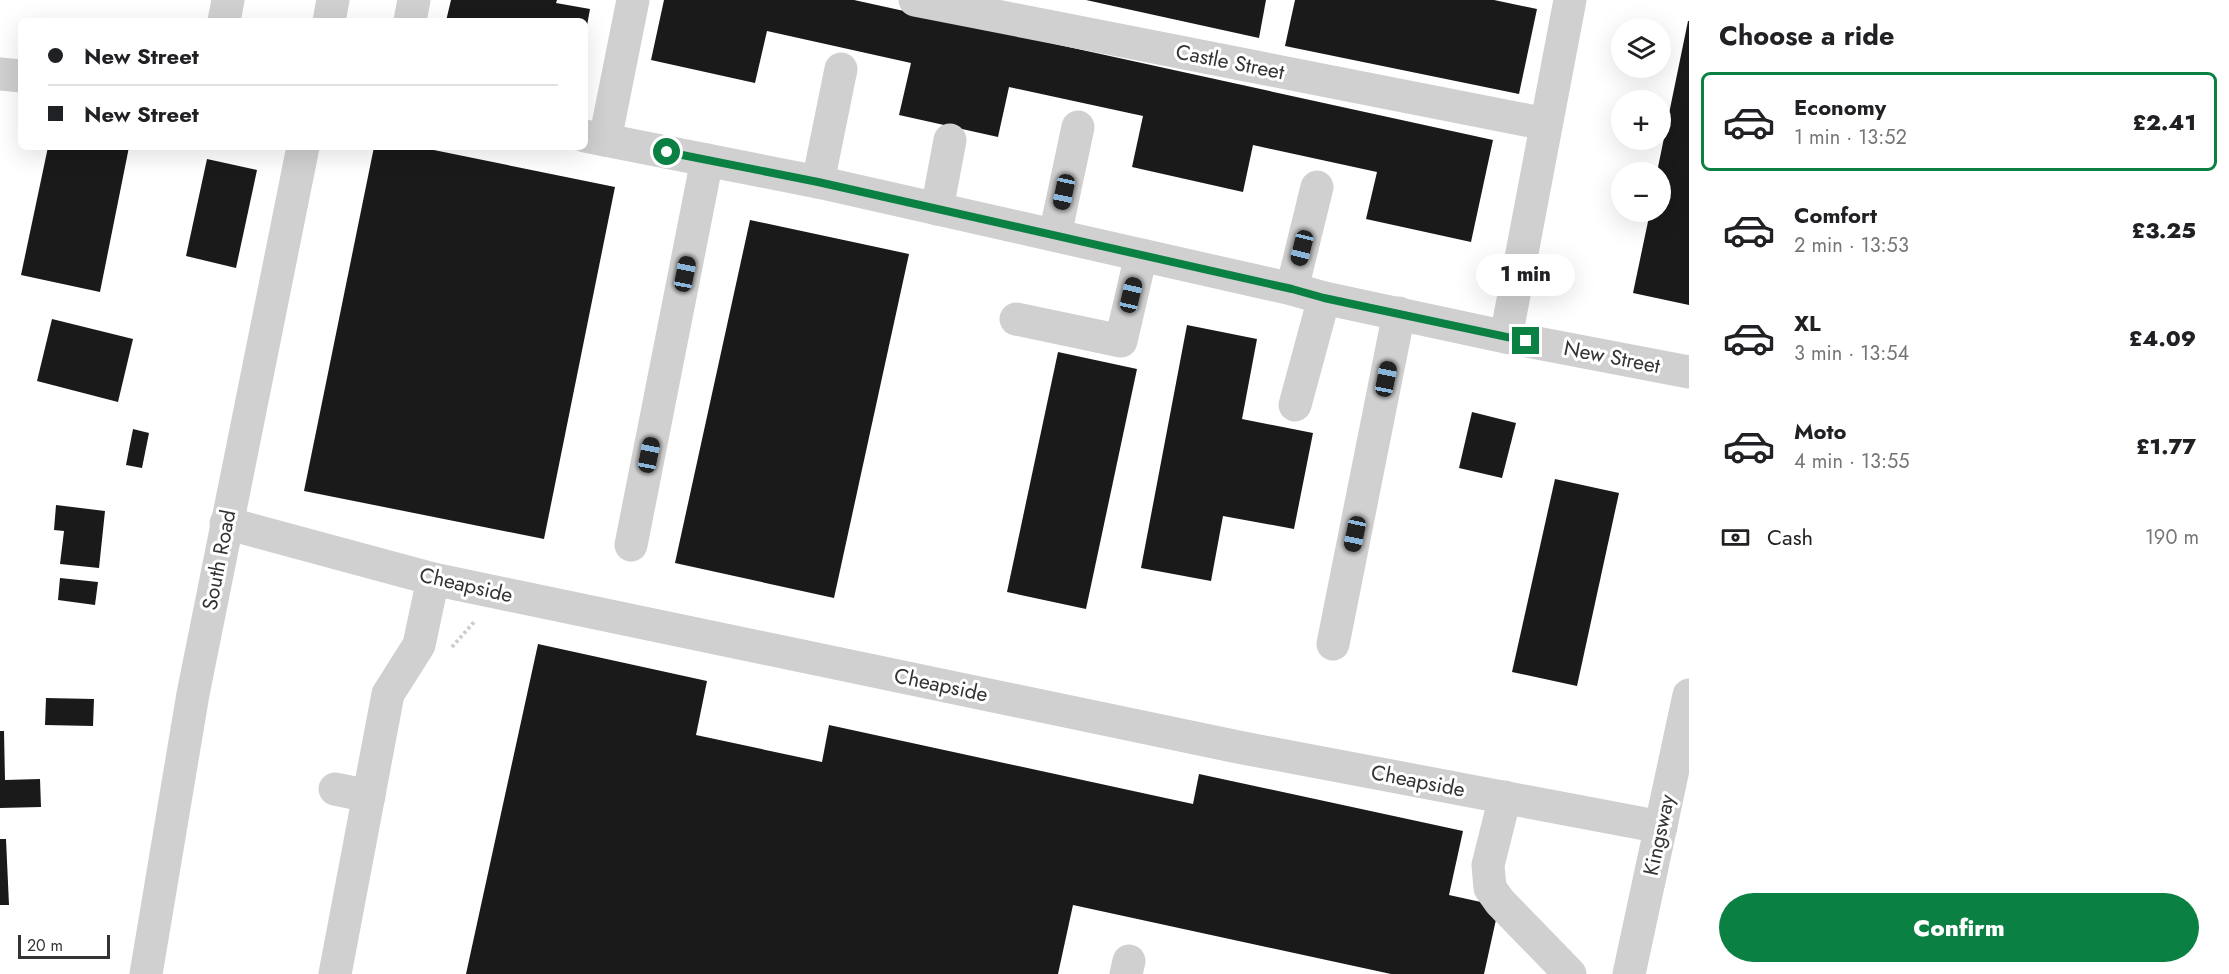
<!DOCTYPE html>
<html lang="en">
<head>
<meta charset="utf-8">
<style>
  :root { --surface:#fff; --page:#f2f2f2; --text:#202124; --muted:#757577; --line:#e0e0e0; --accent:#0b8043 }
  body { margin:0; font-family:Jost,sans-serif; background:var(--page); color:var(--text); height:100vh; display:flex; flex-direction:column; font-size:22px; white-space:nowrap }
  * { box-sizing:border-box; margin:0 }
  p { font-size:20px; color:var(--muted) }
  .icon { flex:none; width:33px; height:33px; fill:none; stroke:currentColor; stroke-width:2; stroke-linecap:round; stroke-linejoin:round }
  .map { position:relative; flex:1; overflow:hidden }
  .details { display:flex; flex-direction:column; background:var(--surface); width:540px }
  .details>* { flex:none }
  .hud { position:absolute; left:18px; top:18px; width:570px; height:132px; border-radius:9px; box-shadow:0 6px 24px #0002; display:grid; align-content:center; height:132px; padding:0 30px; background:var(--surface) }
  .controls { position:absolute; left:1611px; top:18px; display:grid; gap:12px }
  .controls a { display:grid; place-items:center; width:60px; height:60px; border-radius:50%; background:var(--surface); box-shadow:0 6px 24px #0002; font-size:30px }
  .scale { position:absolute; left:18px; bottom:15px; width:92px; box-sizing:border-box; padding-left:6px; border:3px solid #333; border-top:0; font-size:16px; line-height:21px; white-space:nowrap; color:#333; -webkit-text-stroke:4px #fff; paint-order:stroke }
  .end { position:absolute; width:27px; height:27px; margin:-14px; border:8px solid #0b8043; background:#fff; box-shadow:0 0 0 3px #fff }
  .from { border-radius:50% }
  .bubble { position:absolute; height:42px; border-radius:21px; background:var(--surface); box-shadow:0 6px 24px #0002; font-size:20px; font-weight:800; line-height:42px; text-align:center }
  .car { position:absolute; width:18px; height:36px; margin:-18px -9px; border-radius:8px; box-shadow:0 0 4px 2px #0007; background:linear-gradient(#222 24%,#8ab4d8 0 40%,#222 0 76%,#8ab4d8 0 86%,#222 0) }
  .hud b { display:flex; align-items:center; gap:21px; height:57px; font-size:22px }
  .hud b+b { border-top:2px solid var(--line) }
  .hud i { width:15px; height:15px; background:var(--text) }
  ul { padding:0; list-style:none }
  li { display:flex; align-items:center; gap:18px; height:99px; margin:0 12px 9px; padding:0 18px; border:3px solid transparent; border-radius:9px }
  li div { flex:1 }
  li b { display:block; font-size:22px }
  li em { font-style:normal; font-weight:800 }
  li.on { border-color:var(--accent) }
  li>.icon { width:54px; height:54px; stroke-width:1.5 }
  h2 { padding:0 30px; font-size:27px; line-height:72px }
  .pay { display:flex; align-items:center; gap:15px; height:66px; padding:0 30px; font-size:22px }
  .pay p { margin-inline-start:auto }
  .action { display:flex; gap:12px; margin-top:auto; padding:12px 30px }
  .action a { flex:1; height:69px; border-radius:36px; background:var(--accent); color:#fff; font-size:24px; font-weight:800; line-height:69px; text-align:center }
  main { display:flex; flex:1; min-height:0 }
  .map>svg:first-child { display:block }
  .building { fill:#1a1a1a }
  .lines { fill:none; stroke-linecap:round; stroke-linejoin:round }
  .path { stroke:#cdcdcd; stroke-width:4; stroke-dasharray:3 3; stroke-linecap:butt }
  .minor { stroke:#d0d0d0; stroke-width:33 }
  .route { stroke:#0b8043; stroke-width:8 }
  .labels { text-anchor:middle; stroke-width:6; stroke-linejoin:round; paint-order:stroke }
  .street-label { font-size:21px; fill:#333; stroke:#fff }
</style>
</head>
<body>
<main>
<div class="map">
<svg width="1689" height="974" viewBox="0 0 1689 974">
  <rect width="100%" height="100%" fill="#fff"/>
  <g class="building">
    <path d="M451,0H557L556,3L590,9L586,31L585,21H446Z"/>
    <path d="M664,0H854L1493,140L1471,242L1366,219L1377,172L1253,145L1243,192L1132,167L1143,116L1009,87L998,137L899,115L911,63L767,31L755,83L651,60Z"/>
    <path d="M1086,0H1266L1259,38Z"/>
    <path d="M1295,0H1494L1537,9L1519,94L1285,46Z"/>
    <path d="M1688,21H1689V305L1633,293L1650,212H1660V172H1657Z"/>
    <path d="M48,147H129L100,292L21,275Z"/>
    <path d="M374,147H419L615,187L544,539L304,491Z"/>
    <path d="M207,159L257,170L236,268L186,256Z"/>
    <path d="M750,220L909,254L834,598L675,563Z"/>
    <path d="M52,319L133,339L118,402L37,381Z"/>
    <path d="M1187,325L1257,339L1242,419L1313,433L1294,529L1223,516L1211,581L1141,568Z"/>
    <path d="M1058,352L1137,369L1086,609L1007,592Z"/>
    <path d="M1472,412L1516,423L1502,478L1459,468Z"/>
    <path d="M133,429L149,433L142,468L126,465Z"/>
    <path d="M1555,479L1619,493L1577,686L1512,672Z"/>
    <path d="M56,505L105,511L99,568L60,564L64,531L54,530Z"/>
    <path d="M60,578L98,582L95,605L58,600Z"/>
    <path d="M538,644L707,681L696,735L822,762L829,725L1193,804L1199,774L1463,831L1449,895L1499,906L1484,974H1391L1073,905L1058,974H466Z"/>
    <path d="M46,698L94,699L93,726L45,725Z"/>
    <path d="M0,731H4L5,780L40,779L41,807L0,808Z"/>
    <path d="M0,839H6L9,905H0Z"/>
  </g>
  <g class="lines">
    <path class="path" d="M452,647L475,621"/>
    <g class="minor">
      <path d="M915,0L1546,124"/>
      <path d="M224,21L228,0"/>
      <path d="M329,21L333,0"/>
      <path d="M410,21L414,0"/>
      <path d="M0,74L21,76"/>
      <path d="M585,136L818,182L1292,289L1324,298L1506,337L1689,372"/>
      <path d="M605,140L633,0"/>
      <path d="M818,182L841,69"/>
      <path d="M937,209L950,140"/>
      <path d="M1055,235L1078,127"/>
      <path d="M1292,289L1317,187"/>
      <path d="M1016,319L1121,341L1141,255"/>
      <path d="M1506,337L1570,0"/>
      <path d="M1295,405L1324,298"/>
      <path d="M226,523L433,579L1238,747L1661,827"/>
      <path d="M631,545L707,160"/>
      <path d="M1333,644L1399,313"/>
      <path d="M335,789L369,796"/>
      <path d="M1505,797L1488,865L1490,888L1500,902L1570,974"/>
      <path d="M146,974L193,694L303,147"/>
      <path d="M335,974L388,694L419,645L433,579"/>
      <path d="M1126,974L1129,961"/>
      <path d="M1629,974L1689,695"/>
    </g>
  </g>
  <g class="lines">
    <path class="route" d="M667,152L818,182L1292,289L1324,298L1526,341"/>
  </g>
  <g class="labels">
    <g class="street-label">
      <text transform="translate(1230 62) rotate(11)" y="7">Castle Street</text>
      <text transform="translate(1612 357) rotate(11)" y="7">New Street</text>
      <text transform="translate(219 560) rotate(-79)" y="7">South Road</text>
      <text transform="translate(466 585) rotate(13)" y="7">Cheapside</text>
      <text transform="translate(941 685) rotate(12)" y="7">Cheapside</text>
      <text transform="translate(1418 781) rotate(11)" y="7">Cheapside</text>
      <text transform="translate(1659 835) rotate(-78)" y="7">Kingsway</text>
    </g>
  </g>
</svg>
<div class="controls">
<a><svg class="icon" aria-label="layers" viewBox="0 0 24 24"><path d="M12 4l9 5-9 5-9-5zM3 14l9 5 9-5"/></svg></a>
<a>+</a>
<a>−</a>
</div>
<div class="scale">20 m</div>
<i class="end from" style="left:667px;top:152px"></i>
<i class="end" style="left:1526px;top:341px"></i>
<div class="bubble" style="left:1476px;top:254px;width:99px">1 min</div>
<i class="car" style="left:1064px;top:192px;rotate:192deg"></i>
<i class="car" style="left:1302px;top:248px;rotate:194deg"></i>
<i class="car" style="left:685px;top:274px;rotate:11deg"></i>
<i class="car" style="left:1131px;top:295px;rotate:13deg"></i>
<i class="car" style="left:1386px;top:379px;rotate:11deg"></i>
<i class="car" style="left:649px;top:455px;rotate:11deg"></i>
<i class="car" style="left:1355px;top:534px;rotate:192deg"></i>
<div class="hud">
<b><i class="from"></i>New Street</b>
<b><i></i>New Street</b>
</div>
</div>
<section class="details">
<h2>Choose a ride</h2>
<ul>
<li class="on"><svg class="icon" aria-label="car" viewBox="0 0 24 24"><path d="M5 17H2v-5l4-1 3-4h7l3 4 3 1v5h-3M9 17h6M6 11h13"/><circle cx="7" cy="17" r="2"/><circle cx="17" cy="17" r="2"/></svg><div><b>Economy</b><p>1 min · 13:52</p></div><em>£2.41</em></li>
<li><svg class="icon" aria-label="car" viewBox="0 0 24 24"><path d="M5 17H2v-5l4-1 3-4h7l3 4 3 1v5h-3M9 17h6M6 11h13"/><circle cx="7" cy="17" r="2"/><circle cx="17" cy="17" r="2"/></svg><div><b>Comfort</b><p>2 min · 13:53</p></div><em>£3.25</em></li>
<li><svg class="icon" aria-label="car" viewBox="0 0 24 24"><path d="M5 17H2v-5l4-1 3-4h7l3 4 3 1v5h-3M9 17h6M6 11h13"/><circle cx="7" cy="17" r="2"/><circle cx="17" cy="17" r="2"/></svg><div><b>XL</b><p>3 min · 13:54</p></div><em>£4.09</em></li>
<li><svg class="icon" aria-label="car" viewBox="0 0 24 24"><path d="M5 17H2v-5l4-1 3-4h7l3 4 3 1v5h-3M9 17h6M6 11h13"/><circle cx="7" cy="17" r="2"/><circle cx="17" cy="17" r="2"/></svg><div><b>Moto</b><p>4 min · 13:55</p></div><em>£1.77</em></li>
</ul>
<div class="pay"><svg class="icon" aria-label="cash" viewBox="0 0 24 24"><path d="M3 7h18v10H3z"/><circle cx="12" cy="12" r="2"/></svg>Cash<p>190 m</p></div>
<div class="action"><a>Confirm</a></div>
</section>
</main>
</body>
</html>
